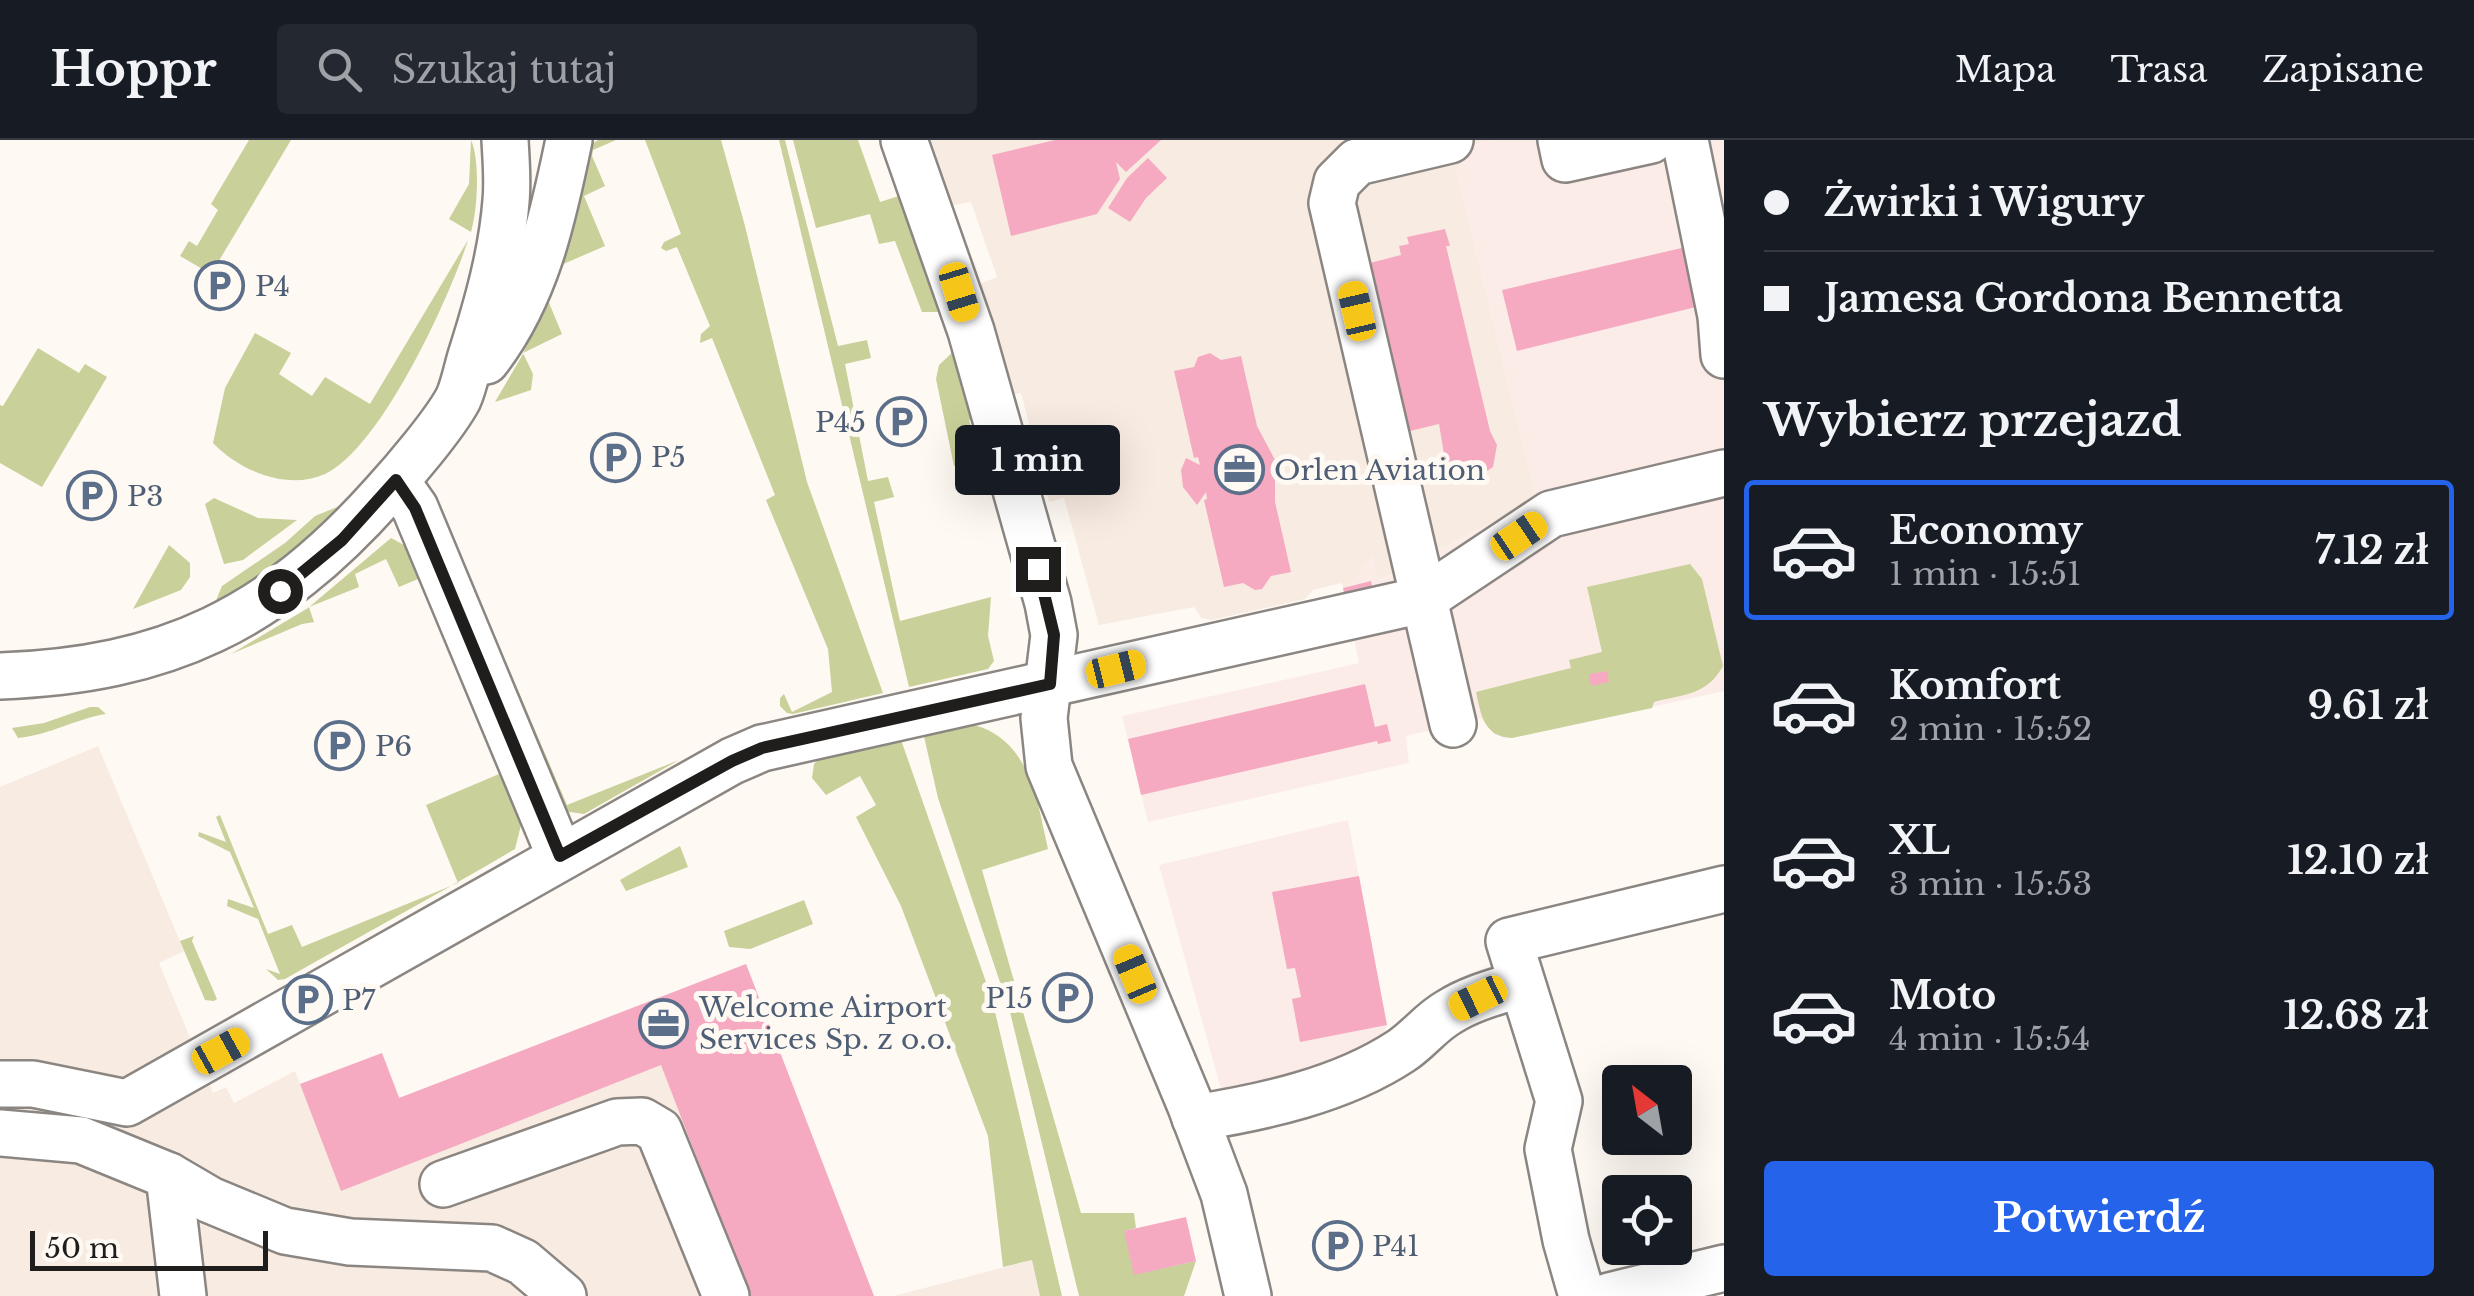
<!DOCTYPE html>
<html lang="pl">
<head>
<meta charset="utf-8">
<style>
  :root { --surface:#171b24; --page:#242831; --text:#f1f3f6; --muted:#9ea1a6; --line:#363941; --accent:#2563eb }
  body { margin:0; font-family:"Libre Baskerville",serif; background:var(--page); color:var(--text); height:100vh; display:flex; flex-direction:column; font-size:38px; white-space:nowrap }
  * { box-sizing:border-box; margin:0 }
  p { font-size:32px; color:var(--muted) }
  .icon { flex:none; width:55px; height:55px; fill:none; stroke:currentColor; stroke-width:2; stroke-linecap:round; stroke-linejoin:round }
  .map { position:relative; flex:1; overflow:hidden }
  .details { display:flex; flex-direction:column; background:var(--surface); width:750px }
  .details>* { flex:none }
  .top-card { display:grid; align-content:center; height:220px; padding:0 40px; background:var(--surface) }
  .needle { width:65px; rotate:329deg }
  .fabs { position:absolute; left:1602px; top:925px; display:grid; gap:20px }
  .fabs a { display:grid; place-items:center; width:90px; height:90px; border-radius:10px; background:var(--surface); box-shadow:0 10px 40px #0002; font-size:50px }
  .scale { position:absolute; left:30px; bottom:25px; width:238px; box-sizing:border-box; padding-left:10px; border:5px solid #201e1c; border-top:0; font-size:28px; line-height:35px; white-space:nowrap; color:#201e1c; -webkit-text-stroke:8px #fff9f4; paint-order:stroke }
  .end { position:absolute; width:45px; height:45px; margin:-22px; border:12px solid #201e1c; background:#fff; box-shadow:0 0 0 5px #fff }
  .from { border-radius:50% }
  .bubble { position:absolute; height:70px; border-radius:10px; background:var(--surface); box-shadow:0 10px 40px #0002; font-size:32px; font-weight:700; line-height:70px; text-align:center }
  .car { position:absolute; width:30px; height:60px; margin:-30px -15px; border-radius:12px; box-shadow:0 0 8px 2px #0007; background:linear-gradient(#f5c518 24%,#345 0 40%,#f5c518 0 76%,#345 0 86%,#f5c518 0) }
  .top-card b { display:flex; align-items:center; gap:35px; height:95px; font-size:38px }
  .top-card b+b { border-top:2px solid var(--line) }
  .top-card i { width:25px; height:25px; background:var(--text) }
  ul { padding:0; list-style:none }
  li { display:flex; align-items:center; gap:30px; height:140px; margin:0 20px 15px; padding:0 20px; border:5px solid transparent; border-radius:10px }
  li div { flex:1 }
  li b { display:block; font-size:38px }
  li em { font-style:normal; font-weight:700 }
  li.selected { border-color:var(--accent) }
  li>.icon { width:90px; height:90px; stroke-width:1.5 }
  h2 { padding:0 40px; font-size:45px; line-height:120px }
  .primary-button { display:flex; gap:20px; margin-top:auto; padding:20px 40px }
  .primary-button a { flex:1; height:115px; border-radius:10px; background:var(--accent); color:#fff; font-size:40px; font-weight:700; line-height:115px; text-align:center }
  header { display:flex; align-items:center; gap:60px; box-sizing:border-box; height:140px; padding:0 50px; background:var(--surface); border-bottom:2px solid var(--line) }
  header strong { font-size:48px }
  nav { display:flex; gap:55px; margin-inline-start:auto; font-size:35px }
  .search { width:700px; height:90px; background:var(--page); display:flex; align-items:center; gap:25px; box-sizing:border-box; padding:0 35px; border-radius:10px; color:var(--muted); font-size:38px }
  main { display:flex; flex:1; min-height:0 }
  .map>svg:first-child { display:block }
  .built { fill:#f8ebe1 }
  .industrial { fill:#fcece8 }
  .green { fill:#c9d099 }
  .building { fill:#f5aac2 }
  .lines { fill:none; stroke-linecap:round; stroke-linejoin:round }
  .minor-casing { stroke:#8b8682; stroke-width:50 }
  .minor { stroke:#fff; stroke-width:45 }
  .route { stroke:#201e1c; stroke-width:12 }
  .labels { text-anchor:middle; stroke-width:10; stroke-linejoin:round; paint-order:stroke }
  .service-label { font-size:28px; fill:#4e5e75; stroke:#fff9f4; text-anchor:start }
</style>
</head>
<body>
<header>
<strong>Hoppr</strong>
<div class="search"><svg class="icon" aria-label="search" viewBox="0 0 24 24"><circle cx="10" cy="10" r="6"/><path d="M15 15l6 6"/></svg>Szukaj tutaj</div>
<nav><a>Mapa</a><a>Trasa</a><a>Zapisane</a></nav>
</header>
<main>
<div class="map">
<svg width="1724" height="1156" viewBox="0 0 1724 1156">
  <rect width="100%" height="100%" fill="#fff9f4"/>
  <g class="built">
    <path d="M924,0H1495L1473,5L1456,31L1537,360L1378,441L1372,417L1350,446L1343,448L1342,443L1313,450L1305,459L1212,480L1201,478L1194,467L1099,485L1064,358L1049,362L1021,253L1010,255L975,150L980,144L997,137L971,62L949,66Z"/>
    <path d="M98,606L184,811L159,823L213,953L226,947L234,963L295,931L300,944L382,913L400,958L746,824L874,1156H0V647Z"/>
    <path d="M1032,1120L1040,1156H894Z"/>
  </g>
  <g class="industrial">
    <path d="M1495,0H1724V551L1512,598L1494,594L1481,578L1406,596L1409,623L1148,682L1122,576L1359,523L1350,478V446L1372,415L1379,441L1537,360L1456,31L1473,5Z"/>
    <path d="M1348,680L1387,885L1381,901L1312,936L1222,953L1159,725Z"/>
  </g>
  <g class="green">
    <path d="M249,0H291L211,134L180,116L189,101L197,106L218,70L211,64Z"/>
    <path d="M471,0C480,20 478,69 471,92L449,79L469,44Z"/>
    <path d="M598,0H616L593,10L592,16L605,46L584,56L605,106L561,125L589,6Z"/>
    <path d="M645,0H721L745,86L807,342L883,553L793,574L787,573L780,566V558L784,554L792,572L832,552L828,509L766,360L775,355L712,198L700,203L701,194L710,186L677,107L666,111L661,108L664,102L681,94Z"/>
    <path d="M779,0H785L838,206L867,200L871,218L845,224L868,341L888,337L894,357L874,362L900,481L991,457L988,496L994,521L988,529L909,547Z"/>
    <path d="M793,0H858L880,62L902,55L946,172H922L895,101L879,104L870,74L816,88Z"/>
    <path d="M468,100C450,157 381,308 325,334C287,351 240,331 213,303L225,248L255,193L291,213L279,234L312,256L325,237L370,264Z"/>
    <path d="M547,158L562,194L523,213L533,234L531,250L495,262L523,214Z"/>
    <path d="M38,208L79,233L85,224L107,237L42,347L0,323V265L3,266Z"/>
    <path d="M957,208L975,277L969,280L977,308L962,318V325L954,326L936,239L939,225Z"/>
    <path d="M214,358L258,378L297,380L243,420L224,424L205,364Z"/>
    <path d="M352,361L285,420L215,463L222,446L285,403L315,376Z"/>
    <path d="M391,398L404,405L418,439L399,447L386,419L355,434L359,447L309,467L314,482L302,484L231,514L308,468Z"/>
    <path d="M169,405L190,423V437L181,450L133,469Z"/>
    <path d="M458,410L567,665L679,620L584,674L563,671L455,411Z"/>
    <path d="M1690,424L1702,439L1723,526C1707,555 1685,554 1654,562L1652,568L1512,598C1484,597 1481,575 1476,552L1571,528L1569,520L1602,512L1587,447Z"/>
    <path d="M90,567H98L106,574C75,579 50,595 18,598L12,588L44,583Z"/>
    <path d="M974,585C1030,600 1037,660 1048,709L982,730L1081,1073H1134L1136,1088L1125,1091L1135,1134L1196,1121L1184,1156H1079L1010,872L938,658L923,592Z"/>
    <path d="M900,597L992,859L1062,1156H1040L1032,1120L1003,1127L988,996L901,766L856,677L876,665L860,636L826,655L812,638L814,624L821,616Z"/>
    <path d="M499,634L521,685L515,709C439,754 362,795 285,839L278,840L266,829L280,834L258,779L227,766L228,759L254,768L230,712L198,696L199,692L226,702L216,677L220,675L268,794L292,785L302,807L458,743L426,665Z"/>
    <path d="M680,706L688,727L626,751L620,740Z"/>
    <path d="M804,760L813,784L750,809L729,807L724,791Z"/>
    <path d="M194,796L192,801L217,859L214,861L205,860L180,801Z"/>
  </g>
  <g class="building">
    <path d="M1055,0H1161L1126,32L1116,22L1120,39L1097,74L1011,96L992,15Z"/>
    <path d="M1148,18L1167,38L1146,58L1130,82L1108,68L1127,38Z"/>
    <path d="M1445,89L1450,106H1446L1480,249L1490,291L1497,305L1493,327L1475,339L1458,336L1446,326L1439,284L1410,291L1370,123L1401,115L1399,106L1409,104L1407,97Z"/>
    <path d="M1690,106L1704,165L1517,211L1502,150Z"/>
    <path d="M1210,213L1221,220L1241,216L1257,286L1275,320V362L1291,432L1271,436L1262,449L1255,450L1243,443L1224,447L1204,360L1207,359L1206,352L1197,365L1183,347L1181,330L1186,318L1200,325L1198,317L1194,318L1174,231L1194,227L1198,217Z"/>
    <path d="M1371,441L1373,452L1345,459L1343,448Z"/>
    <path d="M1607,531L1609,542L1591,546L1589,534Z"/>
    <path d="M1365,544L1375,587L1387,584L1391,601L1378,604L1377,601L1141,655L1128,599Z"/>
    <path d="M1359,736L1387,885L1300,902L1292,859L1301,857L1295,828L1287,829L1272,752Z"/>
    <path d="M746,824L874,1156H750L661,925L341,1051L300,944L382,913L399,958Z"/>
    <path d="M1186,1077L1196,1121L1134,1135L1124,1091Z"/>
  </g>
  <g class="lines">
    <defs>
      <g id="minor">
        <path d="M904,0L971,191L1048,463L1054,495L1044,578L1049,626L1190,964L1224,1054L1248,1156"/>
        <path d="M1450,0L1357,22L1337,42L1332,63L1453,584"/>
        <path d="M1561,0L1565,19L1651,0"/>
        <path d="M1685,0L1721,176L1724,215"/>
        <path d="M486,221C536,157 553,78 569,0"/>
        <path d="M396,341L415,368L560,716"/>
        <path d="M0,536C167,530 272,479 383,355C404,332 444,285 458,259C464,246 467,229 471,216C487,166 502,113 506,61C508,41 506,20 505,0"/>
        <path d="M0,944H33L127,963L732,621L762,608L1422,460L1551,374L1724,333"/>
        <path d="M1195,978C1264,967 1342,950 1401,911C1418,900 1431,882 1449,872C1471,858 1496,852 1521,844"/>
        <path d="M0,993L81,1000L169,1036L210,1060L285,1091L350,1102L492,1108L523,1122L563,1156"/>
        <path d="M169,1036L183,1156"/>
        <path d="M443,1044L617,982L642,981L659,991L726,1156"/>
        <path d="M1582,1156L1566,1100L1548,1009L1559,961L1509,801L1724,749"/>
        <path d="M1609,1156L1724,1128"/>
      </g>
    </defs>
    <use href="#minor" class="minor-casing"/>
    <use href="#minor" class="minor"/>
  </g>
  <g class="lines">
    <path class="route" d="M280,451L342,400L396,340L415,368L560,716L732,621L762,608L1050,544L1054,495L1038,429"/>
  </g>
  <defs>
    <symbol id="parking-ring" viewBox="-11 -11 22 22"><circle r="9.5" fill="#fff9f4" stroke="#5c6f8a" stroke-width="1.5"/><path d="M-3.5-5.5H1a3.5 3.5 0 0 1 0 7H-1V5.5H-3.5ZM-1-3.4V-.6H.8a1.4 1.4 0 0 0 0-2.8Z" fill="#5c6f8a"/></symbol>
    <symbol id="office-ring" viewBox="-11 -11 22 22"><circle r="9.5" fill="#fff9f4" stroke="#5c6f8a" stroke-width="1.5"/><path d="M-6-3h4V-5.5h4V-3h4V5H-6ZM-1-4.5V-3h2v-1.5ZM-6 0V1H6V0Z" fill="#5c6f8a"/></symbol>
  </defs>
  <g fill-rule="evenodd">
    <use href="#parking-ring" x="192" y="118" width="55" height="55"/>
    <use href="#parking-ring" x="874" y="254" width="55" height="55"/>
    <use href="#parking-ring" x="588" y="290" width="55" height="55"/>
    <use href="#office-ring" x="1212" y="302" width="55" height="55"/>
    <use href="#parking-ring" x="64" y="328" width="55" height="55"/>
    <use href="#parking-ring" x="312" y="578" width="55" height="55"/>
    <use href="#parking-ring" x="1040" y="830" width="55" height="55"/>
    <use href="#parking-ring" x="280" y="832" width="55" height="55"/>
    <use href="#office-ring" x="636" y="856" width="55" height="55"/>
    <use href="#parking-ring" x="1310" y="1078" width="55" height="55"/>
  </g>
  <g class="labels">
    <g class="service-label">
      <text x="255" y="156">P4</text>
      <text x="866" y="292" text-anchor="end">P45</text>
      <text x="651" y="327">P5</text>
      <text x="1274" y="340">Orlen Aviation</text>
      <text x="127" y="366">P3</text>
      <text x="375" y="616">P6</text>
      <text x="1033" y="868" text-anchor="end">P15</text>
      <text x="342" y="870">P7</text>
      <text x="699" y="877">Welcome Airport<tspan x="699" dy="32">Services Sp. z o.o.</tspan></text>
      <text x="1372" y="1116">P41</text>
    </g>
  </g>
</svg>
<div class="fabs">
<a><svg class="needle" viewBox="-14 -14 28 28"><path d="M0-13l5 13h-10z" fill="#e53935"/><path d="M0 13l5-13h-10z" fill="#9ea1a6"/></svg></a>
<a><svg class="icon" aria-label="locate" viewBox="0 0 24 24"><circle cx="12" cy="12" r="6"/><path d="M12 2v4M12 18v4M2 12h4M18 12h4"/></svg></a>
</div>
<div class="scale">50 m</div>
<i class="end from" style="left:280px;top:451px"></i>
<i class="end" style="left:1038px;top:429px"></i>
<div class="bubble" style="left:955px;top:285px;width:165px">1 min</div>
<i class="car" style="left:959px;top:152px;rotate:163deg"></i>
<i class="car" style="left:1357px;top:171px;rotate:347deg"></i>
<i class="car" style="left:1519px;top:396px;rotate:56deg"></i>
<i class="car" style="left:1116px;top:529px;rotate:76deg"></i>
<i class="car" style="left:1135px;top:834px;rotate:337deg"></i>
<i class="car" style="left:1478px;top:858px;rotate:244deg"></i>
<i class="car" style="left:221px;top:911px;rotate:61deg"></i>
</div>
<section class="details">
<div class="top-card">
<b><i class="from"></i>Żwirki i Wigury</b>
<b><i></i>Jamesa Gordona Bennetta</b>
</div>
<h2>Wybierz przejazd</h2>
<ul>
<li class="selected"><svg class="icon" aria-label="car" viewBox="0 0 24 24"><path d="M5 17H2v-5l4-1 3-4h7l3 4 3 1v5h-3M9 17h6M6 11h13"/><circle cx="7" cy="17" r="2"/><circle cx="17" cy="17" r="2"/></svg><div><b>Economy</b><p>1 min · 15:51</p></div><em>7.12 zł</em></li>
<li><svg class="icon" aria-label="car" viewBox="0 0 24 24"><path d="M5 17H2v-5l4-1 3-4h7l3 4 3 1v5h-3M9 17h6M6 11h13"/><circle cx="7" cy="17" r="2"/><circle cx="17" cy="17" r="2"/></svg><div><b>Komfort</b><p>2 min · 15:52</p></div><em>9.61 zł</em></li>
<li><svg class="icon" aria-label="car" viewBox="0 0 24 24"><path d="M5 17H2v-5l4-1 3-4h7l3 4 3 1v5h-3M9 17h6M6 11h13"/><circle cx="7" cy="17" r="2"/><circle cx="17" cy="17" r="2"/></svg><div><b>XL</b><p>3 min · 15:53</p></div><em>12.10 zł</em></li>
<li><svg class="icon" aria-label="car" viewBox="0 0 24 24"><path d="M5 17H2v-5l4-1 3-4h7l3 4 3 1v5h-3M9 17h6M6 11h13"/><circle cx="7" cy="17" r="2"/><circle cx="17" cy="17" r="2"/></svg><div><b>Moto</b><p>4 min · 15:54</p></div><em>12.68 zł</em></li>
</ul>
<div class="primary-button"><a>Potwierdź</a></div>
</section>
</main>
</body>
</html>
